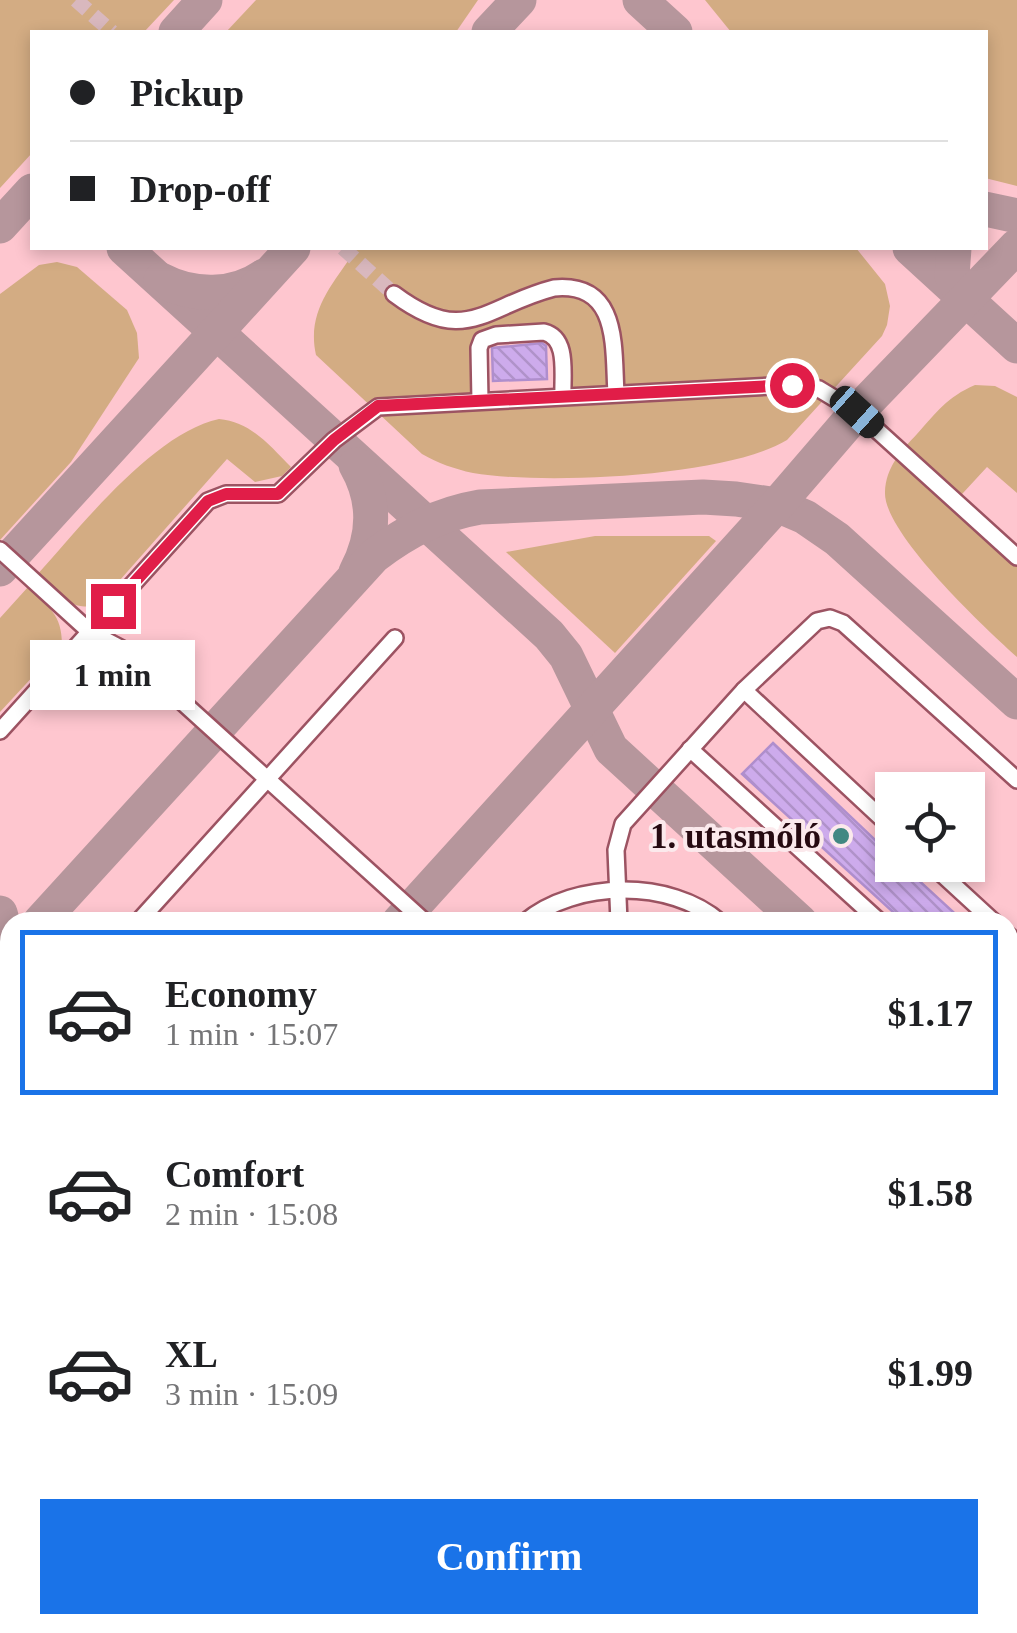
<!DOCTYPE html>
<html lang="en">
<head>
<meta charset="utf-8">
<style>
  :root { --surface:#fff; --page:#f2f2f2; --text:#202124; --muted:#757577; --line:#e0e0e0; --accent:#1a73e8 }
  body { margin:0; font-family:Georgia,serif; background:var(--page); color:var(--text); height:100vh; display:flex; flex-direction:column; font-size:38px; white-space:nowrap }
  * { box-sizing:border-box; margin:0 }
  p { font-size:32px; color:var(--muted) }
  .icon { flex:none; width:55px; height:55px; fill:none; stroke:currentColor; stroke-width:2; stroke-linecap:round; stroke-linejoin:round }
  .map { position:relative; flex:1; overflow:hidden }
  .details { position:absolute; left:0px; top:912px; width:1018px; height:722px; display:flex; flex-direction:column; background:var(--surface); border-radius:30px 30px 0 0; box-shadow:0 5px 15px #0003 }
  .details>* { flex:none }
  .banner { position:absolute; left:30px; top:30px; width:958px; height:220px; border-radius:0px; box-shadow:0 5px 15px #0003; display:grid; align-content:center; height:220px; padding:0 40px; background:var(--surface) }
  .fabs { position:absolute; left:875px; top:772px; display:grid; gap:20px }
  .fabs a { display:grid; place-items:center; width:110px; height:110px; border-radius:0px; background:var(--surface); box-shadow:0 5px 15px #0003; font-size:50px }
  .end { position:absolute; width:45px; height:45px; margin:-22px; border:12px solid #e11d48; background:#fff; box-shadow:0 0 0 5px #fff }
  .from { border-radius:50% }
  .bubble { position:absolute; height:70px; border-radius:0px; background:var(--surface); box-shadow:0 5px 15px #0003; font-size:32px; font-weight:800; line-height:70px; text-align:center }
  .car { position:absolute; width:30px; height:60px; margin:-30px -15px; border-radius:12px; box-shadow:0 0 8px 2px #0007; background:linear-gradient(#222 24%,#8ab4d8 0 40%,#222 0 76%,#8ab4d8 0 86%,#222 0) }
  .banner b { display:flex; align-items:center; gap:35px; height:95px; font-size:38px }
  .banner b+b { border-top:2px solid var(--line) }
  .banner i { width:25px; height:25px; background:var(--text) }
  ul { padding:18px 0 0; list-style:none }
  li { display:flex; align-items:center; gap:30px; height:165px; margin:0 20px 15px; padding:0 20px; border:5px solid transparent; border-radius:0px }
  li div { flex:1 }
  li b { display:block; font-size:38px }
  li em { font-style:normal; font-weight:800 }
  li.active { border-color:var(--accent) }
  li>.icon { width:90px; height:90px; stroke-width:1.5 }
  .primary-button { display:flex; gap:20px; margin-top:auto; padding:20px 40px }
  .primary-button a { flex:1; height:115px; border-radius:0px; background:var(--accent); color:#fff; font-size:40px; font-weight:800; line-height:115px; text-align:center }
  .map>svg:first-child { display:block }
  .built { fill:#fec6cf; fill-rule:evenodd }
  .grass { fill:#d3ac83; fill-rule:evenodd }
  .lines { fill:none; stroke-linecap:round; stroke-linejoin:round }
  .taxiway { stroke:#b6969c; stroke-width:35 }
  .building { fill:url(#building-back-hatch); stroke:#af8ecd; stroke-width:2.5 }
  .minor-tunnel { stroke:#d9b8be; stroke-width:15; stroke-dasharray:15 8; stroke-linecap:butt }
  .minor-casing { stroke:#9c5362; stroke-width:20 }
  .path { stroke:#87696f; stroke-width:2.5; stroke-dasharray:5 8; stroke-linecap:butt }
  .minor { stroke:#fff; stroke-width:15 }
  .route { stroke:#e11d48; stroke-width:12 }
  .poi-dot { fill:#418882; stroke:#fbe9ec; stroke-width:4 }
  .labels { text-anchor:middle; stroke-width:8; stroke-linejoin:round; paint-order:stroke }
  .poi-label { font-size:35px; font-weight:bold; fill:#260a11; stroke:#fbe9ec; text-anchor:end }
</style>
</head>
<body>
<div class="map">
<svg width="1017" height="1633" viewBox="0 0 1017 1633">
  <defs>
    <pattern id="building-back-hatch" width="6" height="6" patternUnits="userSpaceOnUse" patternTransform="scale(2.5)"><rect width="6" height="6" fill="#cdabec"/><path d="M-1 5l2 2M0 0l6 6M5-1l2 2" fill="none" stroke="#b092c9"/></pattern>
  </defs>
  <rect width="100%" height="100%" fill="#f9d7dc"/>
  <path class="built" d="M0,0H1017V1632L1008,1623V922H10V1625H404L400,1629L404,1633H0ZM32,32H985V248H32ZM892,790H968V865H892Z"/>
  <g class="grass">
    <path d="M0,0H174L144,32H32V153L0,188Z"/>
    <path d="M256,0H478L456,32H226Z"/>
    <path d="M705,0H1017V186L985,178V32H731Z"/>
    <path d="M357,248H856L885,284L890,306L887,325L882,336L787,440C726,477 544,485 473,473C454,469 438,463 422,454L316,355C306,310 334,283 357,248ZM561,335L568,396L474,401L476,341Z"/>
    <path d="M57,262L77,267L127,310L137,333L139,358L71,462L0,540V294L39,265Z"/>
    <path d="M975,385L995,386L1017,397V493L987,467L951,506L1017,564V657C986,629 883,533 885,492C886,467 901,451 917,434C937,412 947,397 975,385Z"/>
    <path d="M219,419C251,422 269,445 291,467L282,476L255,482L227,459L97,606C68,610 57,594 37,575C81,526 154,433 219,419Z"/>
    <path d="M595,536H709L716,541L615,653L506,552Z"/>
    <path d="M28,587C49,608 62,614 62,645L0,712V618Z"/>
    <path d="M1008,1491L1017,1500V1615L1008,1607Z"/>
  </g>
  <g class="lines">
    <g class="taxiway">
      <path d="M640,0L675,32"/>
      <path d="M176,32L205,0"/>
      <path d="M489,32L519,0"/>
      <path d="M985,209L1017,216"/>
      <path d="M0,226L32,191"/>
      <path d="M124,248L549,635L566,656L611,749L800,922"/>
      <path d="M910,248L1017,346"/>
      <path d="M954,248L952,276L965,298"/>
      <path d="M161,280C193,297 234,297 264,276"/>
      <path d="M0,569L293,248"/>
      <path d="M356,572C375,537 376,500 356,465"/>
      <path d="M0,913L7,938L0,966"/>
      <path d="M40,922L374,556C407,531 439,514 480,507L703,497L736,499L777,505L805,517L837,539L1017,702"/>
      <path d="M399,922L777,505L857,412L1017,246"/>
    </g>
  </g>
  <g class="building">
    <path d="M542,343L546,346L547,379L493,381L492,348Z"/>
    <path d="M773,743L892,856V865H902L964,922H904L742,774Z"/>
    <path d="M0,1242L10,1252V1341L2,1336L6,1331L0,1326Z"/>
  </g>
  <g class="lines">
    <g class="minor-tunnel">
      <path d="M76,0L112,32"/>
      <path d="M343,248L394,294"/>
    </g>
    <defs>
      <g id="minor">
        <path d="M394,294C466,348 484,306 554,288C620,282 613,347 616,393"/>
        <path d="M480,401L479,348L482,340L496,335L544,332C569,338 562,375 563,396"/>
        <path d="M0,550L90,632L126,651L425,922"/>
        <path d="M744,690L892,828"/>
        <path d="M0,731L208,501L226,494H278L334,440L378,407L792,385L819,389L857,412L1017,557"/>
        <path d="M690,749L880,922"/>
        <path d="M932,865L994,922"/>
        <path d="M138,922L395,638"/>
        <path d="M525,922C575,880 671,879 720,922"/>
        <path d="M619,922L616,850L623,824L744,690L817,621L830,618L843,623L1017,780"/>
        <path d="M1008,935L1017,944"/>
        <path d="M0,1053L10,1046"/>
        <path d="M1008,1171L1017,1180"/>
        <path d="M0,1219L10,1228"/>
        <path d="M1008,1281L1017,1290"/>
        <path d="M0,1347L10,1356"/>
        <path d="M1008,1393L1017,1402"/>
        <path d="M1008,1474L1017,1473"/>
        <path d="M0,1607L10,1616"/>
        <path d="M20,1625L28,1633"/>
        <path d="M264,1625L272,1633"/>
        <path d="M438,1625L439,1633"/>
        <path d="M452,1625L457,1633"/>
        <path d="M468,1625L471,1633"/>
        <path d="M533,1625L534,1633"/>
        <path d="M557,1625L558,1633"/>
        <path d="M575,1625L583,1633"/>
        <path d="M612,1625L621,1633"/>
        <path d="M658,1625L667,1633"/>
        <path d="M705,1625L713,1633"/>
        <path d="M771,1625V1633"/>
        <path d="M975,1625L984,1633"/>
        <path d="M748,1633V1625"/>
        <path d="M818,1633L819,1625"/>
        <path d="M880,1633L886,1625"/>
      </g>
    </defs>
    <use href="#minor" class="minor-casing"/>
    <g class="path">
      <path d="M0,1169L10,1178"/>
      <path d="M0,1392L10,1397"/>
      <path d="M412,1625L409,1628L415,1633"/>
      <path d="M514,1625L515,1633"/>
      <path d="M189,1633L193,1625"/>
    </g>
    <use href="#minor" class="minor"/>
  </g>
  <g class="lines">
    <path class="route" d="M113,606L208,501L226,494H278L334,440L378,406L792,385"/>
  </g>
  <circle class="poi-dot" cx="841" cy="836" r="10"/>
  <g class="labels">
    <g class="poi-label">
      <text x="821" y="848">1. utasmóló</text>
    </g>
  </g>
</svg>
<div class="fabs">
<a><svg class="icon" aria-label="locate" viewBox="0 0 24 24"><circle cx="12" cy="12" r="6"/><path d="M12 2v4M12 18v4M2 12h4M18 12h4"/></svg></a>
</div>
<i class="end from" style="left:792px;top:385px"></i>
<i class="end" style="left:113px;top:606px"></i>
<div class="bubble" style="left:30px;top:640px;width:165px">1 min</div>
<i class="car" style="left:857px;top:412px;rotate:132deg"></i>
<div class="banner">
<b><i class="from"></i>Pickup</b>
<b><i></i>Drop-off</b>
</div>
<section class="details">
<ul>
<li class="active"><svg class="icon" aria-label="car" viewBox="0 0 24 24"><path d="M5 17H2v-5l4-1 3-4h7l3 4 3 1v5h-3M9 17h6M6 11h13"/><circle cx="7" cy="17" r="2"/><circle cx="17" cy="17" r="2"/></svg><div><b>Economy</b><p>1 min · 15:07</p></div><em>$1.17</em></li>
<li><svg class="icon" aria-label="car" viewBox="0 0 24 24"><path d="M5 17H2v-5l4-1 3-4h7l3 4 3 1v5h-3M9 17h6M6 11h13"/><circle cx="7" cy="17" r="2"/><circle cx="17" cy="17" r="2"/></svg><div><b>Comfort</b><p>2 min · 15:08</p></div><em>$1.58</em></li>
<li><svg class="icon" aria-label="car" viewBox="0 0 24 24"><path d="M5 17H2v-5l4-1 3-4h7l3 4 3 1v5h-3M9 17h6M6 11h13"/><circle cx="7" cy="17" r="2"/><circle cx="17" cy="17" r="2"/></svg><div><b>XL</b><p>3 min · 15:09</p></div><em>$1.99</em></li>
</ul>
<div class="primary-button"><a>Confirm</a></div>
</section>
</div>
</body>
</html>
